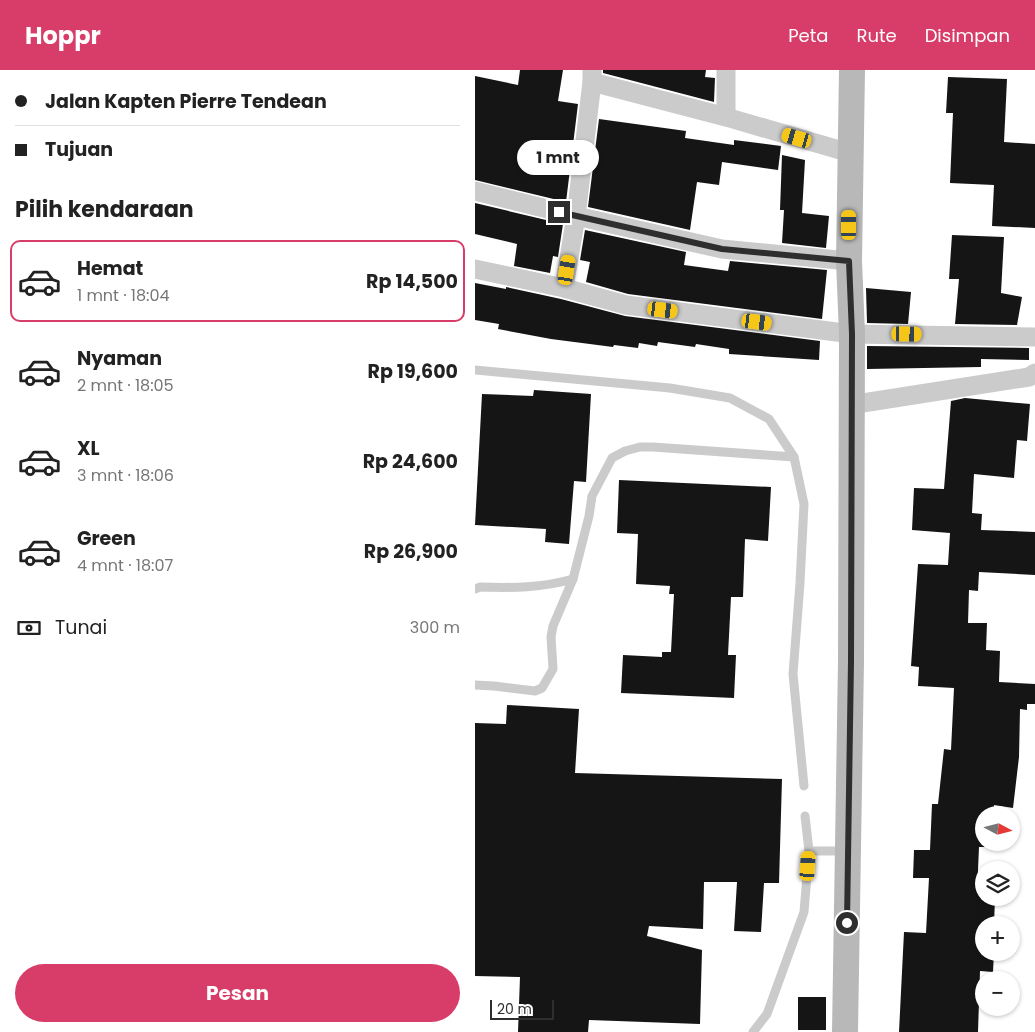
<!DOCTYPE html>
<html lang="id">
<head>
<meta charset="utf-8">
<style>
  :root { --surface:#fff; --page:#f6f6f6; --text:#222; --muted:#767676; --line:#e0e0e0; --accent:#d83c68 }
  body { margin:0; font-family:Poppins,sans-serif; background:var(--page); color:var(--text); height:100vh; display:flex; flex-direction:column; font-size:19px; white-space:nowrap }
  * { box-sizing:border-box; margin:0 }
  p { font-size:16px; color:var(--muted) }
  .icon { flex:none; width:28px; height:28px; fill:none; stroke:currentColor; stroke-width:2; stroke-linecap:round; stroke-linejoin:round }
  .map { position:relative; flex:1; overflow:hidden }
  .drawer { display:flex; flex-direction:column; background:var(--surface); width:475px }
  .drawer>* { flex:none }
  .banner { display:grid; align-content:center; height:110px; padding:0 15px; background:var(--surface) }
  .needle { width:32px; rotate:97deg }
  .buttons { position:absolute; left:500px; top:736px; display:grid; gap:10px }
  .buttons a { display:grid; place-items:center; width:45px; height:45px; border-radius:50%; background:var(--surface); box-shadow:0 1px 4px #0004; font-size:25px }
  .scale { position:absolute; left:15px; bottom:12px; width:64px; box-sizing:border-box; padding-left:5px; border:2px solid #2e2e2e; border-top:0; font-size:14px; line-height:18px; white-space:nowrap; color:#2e2e2e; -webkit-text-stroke:4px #fff; paint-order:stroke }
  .end { position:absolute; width:22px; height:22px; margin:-11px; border:6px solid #2e2e2e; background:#fff; box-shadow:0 0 0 2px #fff }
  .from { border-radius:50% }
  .bubble { position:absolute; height:35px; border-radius:18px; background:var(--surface); box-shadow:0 1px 4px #0004; font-size:16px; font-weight:700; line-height:35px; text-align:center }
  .car { position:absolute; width:15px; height:30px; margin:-15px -8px; border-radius:6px; box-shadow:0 0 4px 1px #0007; background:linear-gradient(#f5c518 24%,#345 0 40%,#f5c518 0 76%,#345 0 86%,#f5c518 0) }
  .banner b { display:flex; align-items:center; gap:18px; height:48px; font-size:19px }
  .banner b+b { border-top:1px solid var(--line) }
  .banner i { width:12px; height:12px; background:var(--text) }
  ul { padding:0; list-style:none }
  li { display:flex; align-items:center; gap:15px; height:82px; margin:0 10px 8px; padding:0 5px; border:2px solid transparent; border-radius:10px }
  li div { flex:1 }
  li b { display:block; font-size:19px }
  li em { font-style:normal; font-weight:700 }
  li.on { border-color:var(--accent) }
  li>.icon { width:45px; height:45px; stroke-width:1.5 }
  h2 { padding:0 15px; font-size:22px; line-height:60px }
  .pay { display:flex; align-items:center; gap:12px; height:55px; padding:0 15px; font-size:19px }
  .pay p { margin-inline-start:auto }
  .cta { display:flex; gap:10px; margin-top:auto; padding:10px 15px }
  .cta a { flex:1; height:58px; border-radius:30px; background:var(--accent); color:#fff; font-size:20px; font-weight:700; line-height:58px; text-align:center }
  header { display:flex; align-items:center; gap:30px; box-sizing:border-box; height:70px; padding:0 25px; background:var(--accent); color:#fff }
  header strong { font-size:24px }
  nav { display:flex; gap:28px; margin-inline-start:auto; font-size:18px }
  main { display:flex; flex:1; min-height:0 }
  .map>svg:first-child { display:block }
  .building { fill:#151515 }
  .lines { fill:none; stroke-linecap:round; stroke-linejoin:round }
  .lane { stroke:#cbcbcb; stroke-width:9 }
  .street { stroke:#cbcbcb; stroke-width:19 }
  .secondary { stroke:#b8b8b8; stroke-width:26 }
  .route { stroke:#2e2e2e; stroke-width:6 }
</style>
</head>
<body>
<header>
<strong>Hoppr</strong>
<nav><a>Peta</a><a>Rute</a><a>Disimpan</a></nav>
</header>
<main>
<section class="drawer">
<div class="banner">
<b><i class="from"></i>Jalan Kapten Pierre Tendean</b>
<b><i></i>Tujuan</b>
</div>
<h2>Pilih kendaraan</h2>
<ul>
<li class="on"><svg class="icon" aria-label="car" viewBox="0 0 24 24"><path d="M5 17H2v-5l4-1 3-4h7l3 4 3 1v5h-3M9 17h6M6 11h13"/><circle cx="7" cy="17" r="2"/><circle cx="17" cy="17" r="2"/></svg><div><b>Hemat</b><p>1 mnt · 18:04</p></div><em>Rp 14,500</em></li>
<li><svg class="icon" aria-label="car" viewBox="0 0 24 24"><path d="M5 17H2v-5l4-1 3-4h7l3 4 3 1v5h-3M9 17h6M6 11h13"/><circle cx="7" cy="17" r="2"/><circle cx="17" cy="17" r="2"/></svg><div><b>Nyaman</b><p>2 mnt · 18:05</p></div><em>Rp 19,600</em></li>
<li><svg class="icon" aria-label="car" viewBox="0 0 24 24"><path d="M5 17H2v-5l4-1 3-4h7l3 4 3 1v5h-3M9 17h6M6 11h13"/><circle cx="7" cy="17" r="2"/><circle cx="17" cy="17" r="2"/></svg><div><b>XL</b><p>3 mnt · 18:06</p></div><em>Rp 24,600</em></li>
<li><svg class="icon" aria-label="car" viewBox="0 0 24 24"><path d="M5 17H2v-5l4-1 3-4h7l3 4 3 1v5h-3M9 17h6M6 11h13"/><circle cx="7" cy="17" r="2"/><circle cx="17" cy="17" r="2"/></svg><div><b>Green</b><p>4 mnt · 18:07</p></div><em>Rp 26,900</em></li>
</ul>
<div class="pay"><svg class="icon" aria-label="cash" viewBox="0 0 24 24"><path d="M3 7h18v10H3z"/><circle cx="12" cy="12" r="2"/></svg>Tunai<p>300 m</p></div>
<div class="cta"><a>Pesan</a></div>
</section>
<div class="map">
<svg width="560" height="962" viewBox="0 0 560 962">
  <rect width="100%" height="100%" fill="#fff"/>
  <g class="building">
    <path d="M45,0H88L83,31L103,34L91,132L0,110V6L43,15Z"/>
    <path d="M128,0H231L230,7L240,8L239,32L128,3Z"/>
    <path d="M473,7L532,9L529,72L560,74V158L517,156L519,115L475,113L478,43H471Z"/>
    <path d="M124,49L211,61L210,68L259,75V70L306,76L303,100L247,92L244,115L222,112L215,160L113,137Z"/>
    <path d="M307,85L330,90L327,143L354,146L351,178L307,173L309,140H305Z"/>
    <path d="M0,133L88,154L83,187L78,186L75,203L39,196L42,174L0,164Z"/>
    <path d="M110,160L211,182L209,195L253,201L255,191L352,200L347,249L153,224L111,212L115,192L105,190Z"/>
    <path d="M477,165L529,167L526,223L547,227L542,255L480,254L484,209H474Z"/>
    <path d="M0,213L31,219V217L86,229L150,246L345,271L344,290L254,284V279L221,274L220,277L183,272L182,276L164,273L163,278L139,275L138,277L76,269L23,259L24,254L0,250Z"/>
    <path d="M391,218L436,222L433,254L392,253Z"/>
    <path d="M392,276L554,278V290L506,289V297L392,299Z"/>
    <path d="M59,320L116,324L111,412L99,411L94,474L70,472L71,459L0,455L7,324L58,326Z"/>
    <path d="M490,328L555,334L552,371L542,370L539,408L499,404L497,443L507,444L506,460L560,462V505L504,502L503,521L494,520L493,553H512L511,580L525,581L524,612L560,614V634H552V640L545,639L544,687L538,738L519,735V745H509V772H518V777H504L502,823H509V828H520L519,855H509V882H519L518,902L505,901L503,962H424L429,862L451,863L454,808H438L439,780H455L457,734H463L469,679L476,680L479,618L443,616L444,597L436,596L443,494L473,495L475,463L437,460L439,418L469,419L476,331Z"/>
    <path d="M144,410L296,417L293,471L270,469L268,527H256L253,585H261L259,628L146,623L148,585L187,587V582H196L199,524H194L195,516L161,514L163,464L142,463Z"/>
    <path d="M32,635L104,639L100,703L307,709L304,813H289L286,862L259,861L262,812H229L228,859L174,856L172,866L227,880L225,954L114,950L113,962H43L45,907L0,906V653L31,654Z"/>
    <rect x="323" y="927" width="28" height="33"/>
  </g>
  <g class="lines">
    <g class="lane">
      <path d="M0,300L195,318L255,328L294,349L319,387L329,434L325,513L318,604L329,716"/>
      <path d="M0,519L5,517C37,518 67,518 98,509"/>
      <path d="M0,615L19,616L60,621L67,618L78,599L76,567L78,556L98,509L114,446L117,426L137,388L150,381L165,377H178L319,387"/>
      <path d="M334,781H371"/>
      <path d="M278,962L292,944L329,842L334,781L330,746"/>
    </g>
    <g class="street">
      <path d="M117,12L251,47L375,83"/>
      <path d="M251,47V0"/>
      <path d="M0,121L101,146L247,179L374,191"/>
      <path d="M0,199L89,218L151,235L377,264L560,267"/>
      <path d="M89,218L101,146L117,12V1"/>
      <path d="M375,335L554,307L560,303"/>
    </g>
    <path class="secondary" d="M370,962L376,591L377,264L374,191L377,0"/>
  </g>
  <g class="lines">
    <path class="route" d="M84,142L247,179L374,191L377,264L376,591L372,853"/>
  </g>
</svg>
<div class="buttons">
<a><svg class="needle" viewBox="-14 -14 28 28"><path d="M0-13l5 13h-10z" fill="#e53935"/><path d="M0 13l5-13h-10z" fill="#767676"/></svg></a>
<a><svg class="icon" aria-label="layers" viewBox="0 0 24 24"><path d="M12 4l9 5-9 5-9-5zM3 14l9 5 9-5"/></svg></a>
<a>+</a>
<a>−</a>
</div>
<div class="scale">20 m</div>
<i class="end from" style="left:372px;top:853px"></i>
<i class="end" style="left:84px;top:142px"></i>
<div class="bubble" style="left:42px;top:70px;width:82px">1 mnt</div>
<i class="car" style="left:322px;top:68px;rotate:286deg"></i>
<i class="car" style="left:374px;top:155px;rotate:0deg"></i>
<i class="car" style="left:92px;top:200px;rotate:9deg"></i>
<i class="car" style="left:188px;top:240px;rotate:97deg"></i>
<i class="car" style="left:282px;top:252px;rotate:97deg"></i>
<i class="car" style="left:432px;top:264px;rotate:91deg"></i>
<i class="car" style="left:333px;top:796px;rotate:4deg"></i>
</div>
</main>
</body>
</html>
